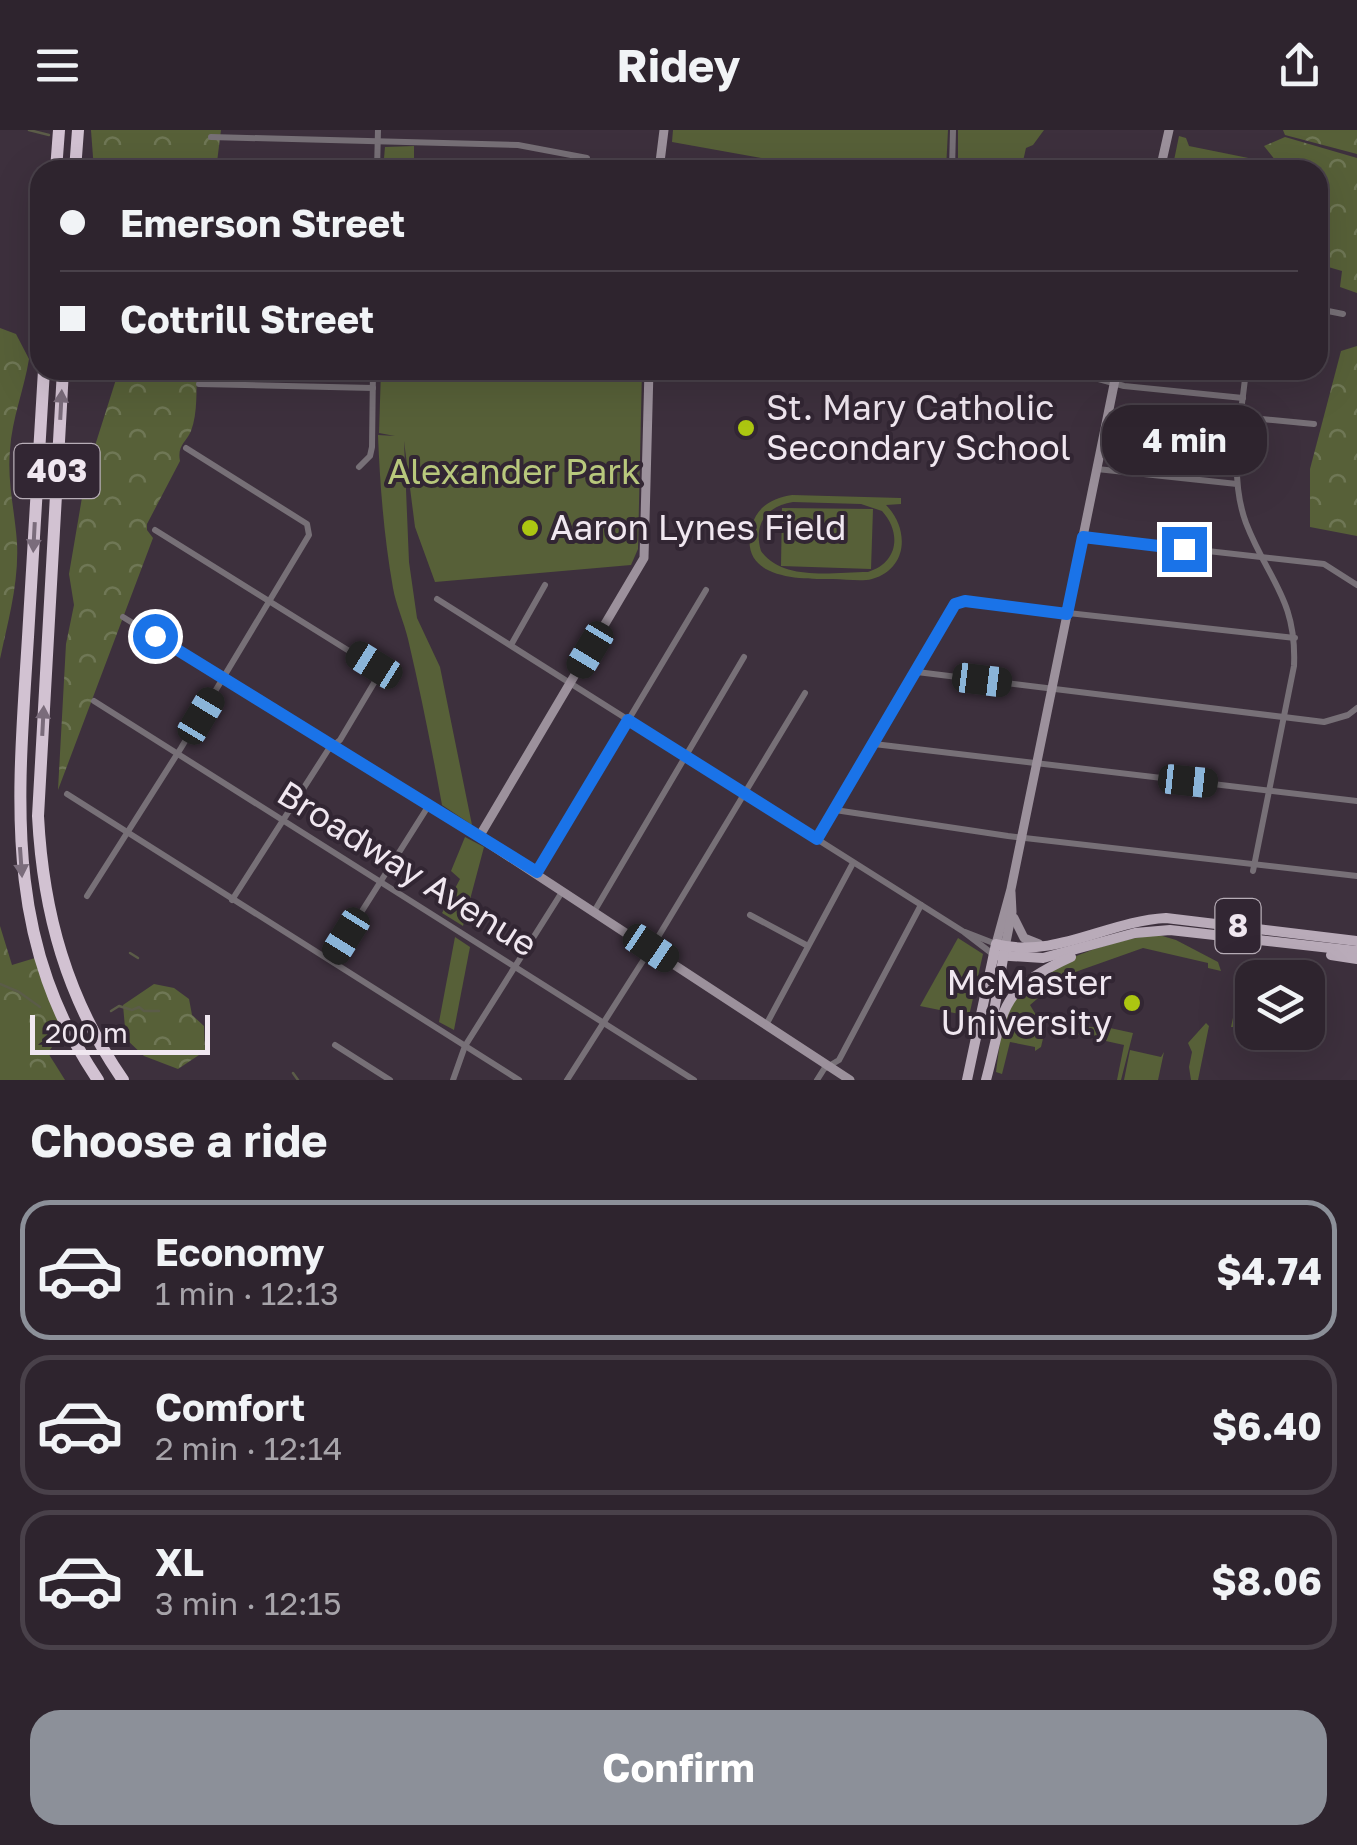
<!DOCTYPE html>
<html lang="en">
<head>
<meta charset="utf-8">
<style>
  :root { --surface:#2e242e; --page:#362c36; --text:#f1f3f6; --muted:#a7a4aa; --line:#49414a; --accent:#8c9099 }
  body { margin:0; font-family:"Golos Text",sans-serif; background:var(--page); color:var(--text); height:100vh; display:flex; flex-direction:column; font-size:38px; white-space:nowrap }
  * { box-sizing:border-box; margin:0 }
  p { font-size:32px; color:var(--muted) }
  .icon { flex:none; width:55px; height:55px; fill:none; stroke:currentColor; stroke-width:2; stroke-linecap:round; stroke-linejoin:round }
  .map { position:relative; height:950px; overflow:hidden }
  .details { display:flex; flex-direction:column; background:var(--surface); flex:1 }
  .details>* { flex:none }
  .hud { position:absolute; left:30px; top:30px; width:1298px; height:220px; border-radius:30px; box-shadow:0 10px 40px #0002,0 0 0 2px var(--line); display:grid; align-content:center; height:220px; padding:0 30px; background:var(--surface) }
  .tools { position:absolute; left:1235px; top:830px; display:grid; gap:20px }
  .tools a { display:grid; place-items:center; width:90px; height:90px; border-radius:20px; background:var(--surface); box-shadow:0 10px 40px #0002,0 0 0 2px var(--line); font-size:50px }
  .scale { position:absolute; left:30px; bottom:25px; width:180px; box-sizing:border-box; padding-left:10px; border:5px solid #f0e7f0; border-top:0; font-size:28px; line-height:35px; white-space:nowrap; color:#f0e7f0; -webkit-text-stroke:8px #322633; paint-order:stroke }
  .end { position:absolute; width:45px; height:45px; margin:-22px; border:12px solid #1a73e8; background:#fff; box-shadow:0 0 0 5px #fff }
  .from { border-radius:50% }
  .bubble { position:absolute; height:70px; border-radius:30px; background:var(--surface); box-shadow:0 10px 40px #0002,0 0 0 2px var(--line); font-size:32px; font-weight:700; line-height:70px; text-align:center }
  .car { position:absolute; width:30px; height:60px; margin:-30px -15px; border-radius:12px; box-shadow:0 0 8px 2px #0007; background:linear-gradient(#222 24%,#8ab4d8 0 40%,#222 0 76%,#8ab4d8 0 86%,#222 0) }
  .hud b { display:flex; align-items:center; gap:35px; height:95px; font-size:38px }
  .hud b+b { border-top:2px solid var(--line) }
  .hud i { width:25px; height:25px; background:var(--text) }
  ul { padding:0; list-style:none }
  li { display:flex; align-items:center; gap:30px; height:140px; margin:0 20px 15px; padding:0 10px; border:5px solid var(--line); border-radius:30px }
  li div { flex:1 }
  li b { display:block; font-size:38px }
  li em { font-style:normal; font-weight:700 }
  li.selected { border-color:var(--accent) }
  li>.icon { width:90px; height:90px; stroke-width:1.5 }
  h2 { padding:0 30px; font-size:45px; line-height:120px }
  .button { display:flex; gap:20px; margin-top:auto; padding:20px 30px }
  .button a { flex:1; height:115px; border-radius:30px; background:var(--accent); color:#fff; font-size:40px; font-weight:700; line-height:115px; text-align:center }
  header { display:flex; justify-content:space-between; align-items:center; height:130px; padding:0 30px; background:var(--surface); font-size:45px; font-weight:700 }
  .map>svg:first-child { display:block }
  .green { fill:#576038; fill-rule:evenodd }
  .forest { fill:url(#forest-crowns) }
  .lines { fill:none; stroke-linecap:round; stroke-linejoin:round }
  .stream { stroke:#5b5c48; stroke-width:2.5 }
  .street { stroke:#777077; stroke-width:6 }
  .secondary { stroke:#9c919c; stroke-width:9 }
  .primary { stroke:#b9abb9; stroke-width:10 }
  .highway { stroke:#d2c2d2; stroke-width:12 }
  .oneway { fill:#7a6c7b }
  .route { stroke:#1a73e8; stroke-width:12 }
  .poi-dot { fill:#acc611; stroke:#322633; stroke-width:4 }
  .labels { text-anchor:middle; stroke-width:8; stroke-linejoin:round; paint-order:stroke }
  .shield { fill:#322633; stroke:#b7adb7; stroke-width:2.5 }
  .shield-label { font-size:32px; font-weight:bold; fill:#f0e7f0 }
  .poi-label { font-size:35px; fill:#f0e7f0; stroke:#322633; text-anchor:start }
  .park-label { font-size:35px; fill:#b8c87c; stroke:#322633 }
  .street-label { font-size:35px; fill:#f0e7f0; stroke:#322633 }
</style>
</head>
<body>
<header><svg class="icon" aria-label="menu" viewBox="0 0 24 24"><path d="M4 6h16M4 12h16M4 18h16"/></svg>Ridey<svg class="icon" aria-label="share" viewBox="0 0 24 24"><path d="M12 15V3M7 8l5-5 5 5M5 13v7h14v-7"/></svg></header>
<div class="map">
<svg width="1357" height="950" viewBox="0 0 1357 950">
  <defs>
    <pattern id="forest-crowns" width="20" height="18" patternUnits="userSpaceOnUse" patternTransform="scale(2.5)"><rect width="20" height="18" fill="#576038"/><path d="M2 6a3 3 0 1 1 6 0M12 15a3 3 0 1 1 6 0" fill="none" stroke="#6f7755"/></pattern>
  </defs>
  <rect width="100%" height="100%" fill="#3d303d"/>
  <g class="green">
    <path d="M673,0H948L946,40H894L876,32L857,29L855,40H828L672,12Z"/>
    <path d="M958,0H1044L1033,15L1026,18L1021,40H958Z"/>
    <path d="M1179,6L1186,8L1189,16L1278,34L1283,40H1172Z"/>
    <path d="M414,16V40H383L385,17Z"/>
    <path d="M381,240H642L638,419L631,435L435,452L415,397L404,311L409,432L417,488L440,537L472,695L442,675C432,620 421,564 408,509C404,492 396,475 393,458C384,407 380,356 378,305L395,306L379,303Z"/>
    <path d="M792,365L901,368V374L886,375C909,398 909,438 872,449C861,452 846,449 833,449C801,449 736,450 752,396C757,376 773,368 792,365ZM793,372L861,374L882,381C902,403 898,433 868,442C834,442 783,452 761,421C753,395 766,376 793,372Z"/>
    <path d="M782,378L873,379L871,439L781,436Z"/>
    <path d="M465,707L484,717L463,796L442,783L460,749L451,741Z"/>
    <path d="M1159,805L1176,810L1218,832L1221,841L1208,838V833L1143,818L1064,846L1030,875L1045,900L1041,917L1035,921V917L1010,912L1002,944L996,942C1000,913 1002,883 1022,860C1047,831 1121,807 1159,805Z"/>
    <path d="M455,807L470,817L454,900L439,892Z"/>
    <path d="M958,808L983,824L969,886L920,876Z"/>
    <path d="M1243,858L1252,866V902L1259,903L1256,916L1248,913L1252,895L1236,892L1234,897H1231L1234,883H1237L1234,881Z"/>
    <path d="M0,870L18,875L65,950H0Z"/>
    <path d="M1206,893L1209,896L1198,950H1191L1189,937L1192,922L1188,913Z"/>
    <path d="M1057,895L1110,898L1133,903L1121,950H1117L1124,915L1056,900Z"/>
    <path d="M1130,920L1161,927L1164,922L1158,950H1124Z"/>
  </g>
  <g class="forest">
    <path d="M91,0H221L216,40H94Z"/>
    <path d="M1283,0H1357V24L1285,5Z"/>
    <path d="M1285,7L1357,28V163L1340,157L1342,141L1318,134V40H1283L1264,16Z"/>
    <path d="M0,198L16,204L29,229C24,260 12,288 10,320C7,352 15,382 17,413C19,453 8,491 0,529Z"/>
    <path d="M1357,216V406L1310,397V339L1341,221Z"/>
    <path d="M119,240H197C196,259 198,283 191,301C186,313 177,315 180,331L147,394V400L153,408L58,660L66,514L74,475L69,444L86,344Z"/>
    <path d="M0,796L12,835L35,828L64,900L45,927L57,950H33L22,900L0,887Z"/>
    <path d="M154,854L174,858L189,869L192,885L204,896L205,921L178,939L144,926L126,909L123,875Z"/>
  </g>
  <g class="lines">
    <g class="stream">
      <path d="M29,0L49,5"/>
      <path d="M130,823L138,828"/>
      <path d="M0,854L19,862L40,877"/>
      <path d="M111,881L119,876L132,880L139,877L144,881H159"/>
      <path d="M293,943L298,950"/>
    </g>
    <g class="street">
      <path d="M211,7L518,15L587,28"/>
      <path d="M377,40L378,0"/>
      <path d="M952,40L953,0"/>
      <path d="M1318,179L1343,184"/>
      <path d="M1066,240L1124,256L1243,268"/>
      <path d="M1246,240C1241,290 1228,344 1246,393C1268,450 1297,469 1294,536L1253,741"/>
      <path d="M199,254L373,258"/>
      <path d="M1241,287L1314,294"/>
      <path d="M359,337L370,326L372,317L373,240"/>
      <path d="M1097,339L1237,354"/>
      <path d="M155,400L378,539L377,548L340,610L328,620L232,770"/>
      <path d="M1083,407L1324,434L1357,455"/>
      <path d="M437,469L964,802L994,825"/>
      <path d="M123,487L479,707"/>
      <path d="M511,515L545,455"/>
      <path d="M917,542L1324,592L1348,585L1357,578"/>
      <path d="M94,571L694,950"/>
      <path d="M874,614L1357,671"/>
      <path d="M67,664L519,950"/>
      <path d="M835,680L1008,706L1357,746"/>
      <path d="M817,709L952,478L960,471L1295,508"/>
      <path d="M537,743L706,460"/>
      <path d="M87,766L181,618L309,405L307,394L186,318"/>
      <path d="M595,780L744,527"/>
      <path d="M750,785L808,816"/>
      <path d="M965,802L996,814"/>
      <path d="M331,830L429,675"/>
      <path d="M766,895L853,733"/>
      <path d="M335,915L390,950"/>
      <path d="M453,950L465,916L562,762"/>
      <path d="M567,950L655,812L805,563"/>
      <path d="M817,950L824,939L839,930L921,775"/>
    </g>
    <g class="secondary">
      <path d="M659,40L664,0"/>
      <path d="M1160,40L1169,0"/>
      <path d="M649,240L644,428L479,707L850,950"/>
      <path d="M1014,788L1024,808L1039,814"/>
      <path d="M996,814L1011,759L1117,240"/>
      <path d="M1005,817L1012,782L1011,762"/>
    </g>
    <g class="primary">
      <path d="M994,825L1043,828L1135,803L1170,800L1357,821"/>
      <path d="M1331,825L1357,829"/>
      <path d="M991,899L1004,823"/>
      <path d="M967,950L996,814C1056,829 1107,791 1166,788L1357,811"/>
      <path d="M986,950C1005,879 996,861 1071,827"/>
    </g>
    <g class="highway">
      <path d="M56,40L59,0"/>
      <path d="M75,40L78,0"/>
      <path d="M44,240C39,329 33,418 28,507C18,669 2,808 98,950"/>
      <path d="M63,240L38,686C43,783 67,869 123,950"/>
    </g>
  </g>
  <defs><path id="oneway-solid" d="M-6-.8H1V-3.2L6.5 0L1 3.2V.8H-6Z" transform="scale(2.5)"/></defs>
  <g class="oneway">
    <use href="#oneway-solid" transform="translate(61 275) rotate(-87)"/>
    <use href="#oneway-solid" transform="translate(34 407) rotate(93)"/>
    <use href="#oneway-solid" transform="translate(43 591) rotate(-87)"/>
    <use href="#oneway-solid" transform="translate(21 732) rotate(86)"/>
  </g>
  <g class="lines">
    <path class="route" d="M155,506L537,742L628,590L817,709L955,474L965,471L1067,484L1083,407L1184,419"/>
  </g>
  <g class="poi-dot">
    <circle cx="746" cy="298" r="10"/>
    <circle cx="530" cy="398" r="10"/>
    <circle cx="1132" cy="873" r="10"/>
  </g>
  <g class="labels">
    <g class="shield">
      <rect x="14.5" y="314" width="85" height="54" rx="8"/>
      <rect x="1215.5" y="769" width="45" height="54" rx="8"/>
    </g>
    <g class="shield-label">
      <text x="57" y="352">403</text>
      <text x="1238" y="807">8</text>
    </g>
    <g class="poi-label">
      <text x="766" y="290">St. Mary Catholic<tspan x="766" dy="40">Secondary School</tspan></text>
      <text x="550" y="410">Aaron Lynes Field</text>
      <text x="1112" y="865" text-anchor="end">McMaster<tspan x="1112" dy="40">University</tspan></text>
    </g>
    <g class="park-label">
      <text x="514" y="354">Alexander Park</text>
    </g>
    <g class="street-label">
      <text transform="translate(407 739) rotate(32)" y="12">Broadway Avenue</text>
    </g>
  </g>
</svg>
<div class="tools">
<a><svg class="icon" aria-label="layers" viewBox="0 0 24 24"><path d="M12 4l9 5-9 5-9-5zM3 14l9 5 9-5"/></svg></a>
</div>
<div class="scale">200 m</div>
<i class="end from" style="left:155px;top:506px"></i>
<i class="end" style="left:1184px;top:419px"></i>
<div class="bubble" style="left:1102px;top:275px;width:165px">4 min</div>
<i class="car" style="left:590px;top:520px;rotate:211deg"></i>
<i class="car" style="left:374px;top:535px;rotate:302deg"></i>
<i class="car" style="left:982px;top:550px;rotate:97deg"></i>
<i class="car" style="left:201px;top:586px;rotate:31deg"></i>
<i class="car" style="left:1188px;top:651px;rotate:96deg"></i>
<i class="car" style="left:346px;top:806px;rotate:212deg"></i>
<i class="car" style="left:651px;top:818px;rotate:124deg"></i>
<div class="hud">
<b><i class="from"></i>Emerson Street</b>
<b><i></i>Cottrill Street</b>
</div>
</div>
<section class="details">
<h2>Choose a ride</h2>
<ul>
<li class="selected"><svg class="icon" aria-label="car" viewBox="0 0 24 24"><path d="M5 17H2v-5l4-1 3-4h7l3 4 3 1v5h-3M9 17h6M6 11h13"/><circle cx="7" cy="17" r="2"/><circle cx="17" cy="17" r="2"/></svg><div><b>Economy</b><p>1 min · 12:13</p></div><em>$4.74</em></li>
<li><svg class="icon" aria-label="car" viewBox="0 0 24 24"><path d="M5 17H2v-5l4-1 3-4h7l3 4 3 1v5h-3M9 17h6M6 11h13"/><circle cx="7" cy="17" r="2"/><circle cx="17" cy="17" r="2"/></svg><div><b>Comfort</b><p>2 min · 12:14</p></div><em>$6.40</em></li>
<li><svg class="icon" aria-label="car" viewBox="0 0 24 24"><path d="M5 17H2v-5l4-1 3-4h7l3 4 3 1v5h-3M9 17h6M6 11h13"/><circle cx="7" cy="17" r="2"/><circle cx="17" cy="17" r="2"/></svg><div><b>XL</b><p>3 min · 12:15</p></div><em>$8.06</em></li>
</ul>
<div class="button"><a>Confirm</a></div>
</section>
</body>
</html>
